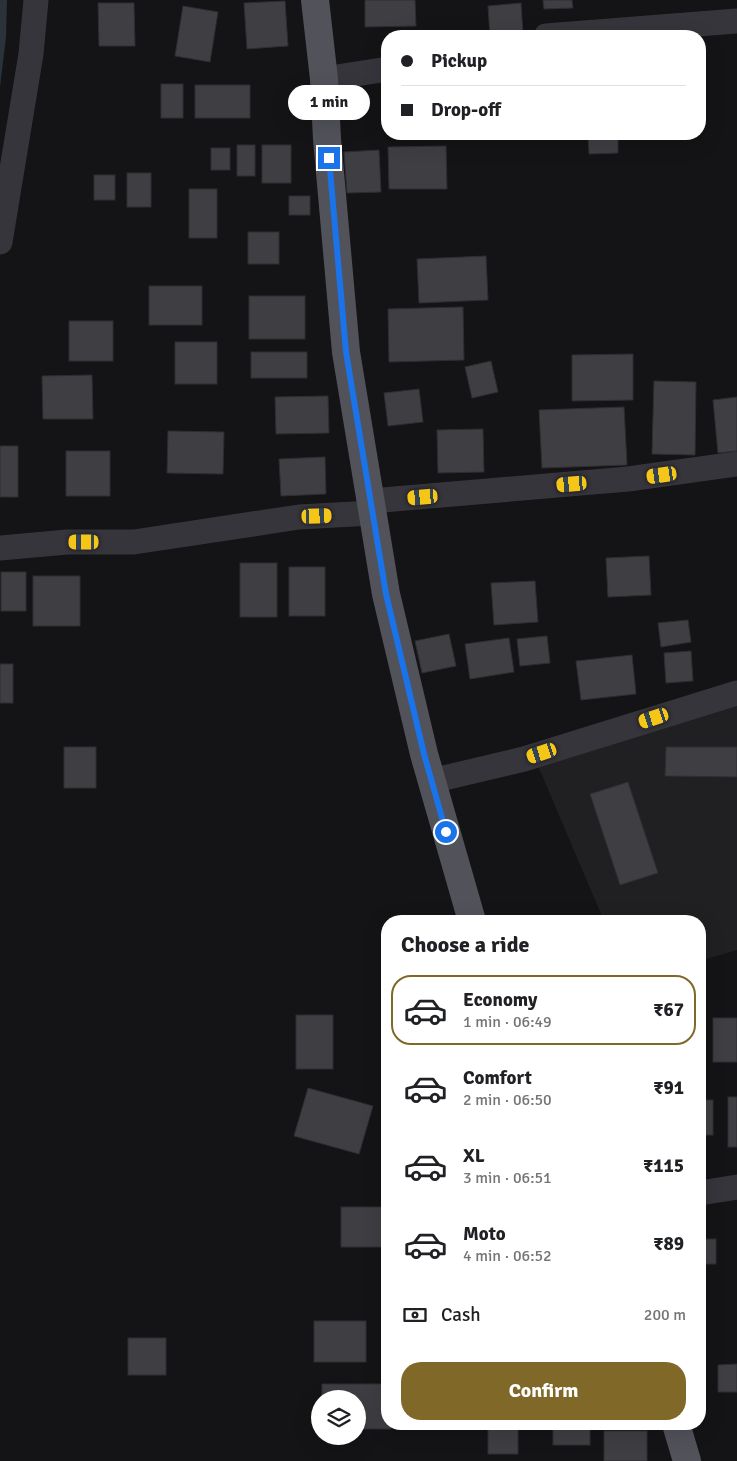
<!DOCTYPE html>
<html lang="en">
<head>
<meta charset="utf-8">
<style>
  :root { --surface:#fff; --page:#f2f2f2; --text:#202124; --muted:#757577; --line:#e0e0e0; --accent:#806928 }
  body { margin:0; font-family:Signika,sans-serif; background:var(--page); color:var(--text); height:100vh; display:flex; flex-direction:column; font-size:19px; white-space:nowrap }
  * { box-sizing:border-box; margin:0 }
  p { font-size:16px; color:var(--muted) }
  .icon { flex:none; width:28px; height:28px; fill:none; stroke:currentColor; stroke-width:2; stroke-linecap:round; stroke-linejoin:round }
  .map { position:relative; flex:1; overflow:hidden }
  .details { position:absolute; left:381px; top:915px; width:325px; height:515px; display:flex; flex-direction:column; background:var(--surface); border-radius:20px; box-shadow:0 5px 20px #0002 }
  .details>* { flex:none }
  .top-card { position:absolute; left:381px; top:30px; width:325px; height:110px; border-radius:20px; box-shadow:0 5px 20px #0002; display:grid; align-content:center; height:110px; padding:0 20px; background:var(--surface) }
  .tools { position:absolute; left:311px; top:1390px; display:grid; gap:10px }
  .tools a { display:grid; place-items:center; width:55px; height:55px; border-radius:50%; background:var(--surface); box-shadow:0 5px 20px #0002; font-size:25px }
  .end { position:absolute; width:22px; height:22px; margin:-11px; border:6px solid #1a73e8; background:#fff; box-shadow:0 0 0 2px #fff }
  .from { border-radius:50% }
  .bubble { position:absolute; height:35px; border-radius:18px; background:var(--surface); box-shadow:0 5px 20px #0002; font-size:16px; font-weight:700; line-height:35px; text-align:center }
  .car { position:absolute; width:15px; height:30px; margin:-15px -8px; border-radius:6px; box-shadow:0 0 4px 1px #0007; background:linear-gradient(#f5c518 24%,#345 0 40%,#f5c518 0 76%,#345 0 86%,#f5c518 0) }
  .top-card b { display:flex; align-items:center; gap:18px; height:48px; font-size:19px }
  .top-card b+b { border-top:1px solid var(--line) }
  .top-card i { width:12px; height:12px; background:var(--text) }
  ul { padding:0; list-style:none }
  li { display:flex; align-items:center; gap:15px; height:70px; margin:0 10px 8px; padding:0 10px; border:2px solid transparent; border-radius:20px }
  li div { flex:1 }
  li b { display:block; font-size:19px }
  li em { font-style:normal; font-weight:700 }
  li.on { border-color:var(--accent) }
  li>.icon { width:45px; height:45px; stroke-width:1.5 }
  h2 { padding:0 20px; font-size:22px; line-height:60px }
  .pay { display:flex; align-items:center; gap:12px; height:55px; padding:0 20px; font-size:19px }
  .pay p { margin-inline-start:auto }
  .button { display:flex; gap:10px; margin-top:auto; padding:10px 20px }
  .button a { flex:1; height:58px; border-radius:20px; background:var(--accent); color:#fff; font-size:20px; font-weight:700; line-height:58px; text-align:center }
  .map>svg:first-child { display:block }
  .built { fill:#202023 }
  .water { fill:#2a323a }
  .building { fill:#3e3e43; stroke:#2e2e32 }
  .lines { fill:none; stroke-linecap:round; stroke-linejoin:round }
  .minor { stroke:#35353b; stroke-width:25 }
  .major { stroke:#51525a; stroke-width:28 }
  .route { stroke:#1a73e8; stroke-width:6 }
</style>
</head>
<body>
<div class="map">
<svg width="737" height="1461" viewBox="0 0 737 1461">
  <rect width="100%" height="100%" fill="#141416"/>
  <path class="built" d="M737,704V950L700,961V921H604L536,761Z"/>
  <path class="water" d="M0,0H7L6,37L0,87Z"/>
  <g class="building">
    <path d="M365,0H415L416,26L365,27Z"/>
    <path d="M543,0H572L573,8L544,9Z"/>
    <path d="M285,1L288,46L247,49L244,3Z"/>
    <path d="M98,3H134L135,46H99Z"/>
    <path d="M521,3L523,34L490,36L488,6Z"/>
    <path d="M183,6L218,12L210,62L175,56Z"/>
    <rect x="161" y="84" width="22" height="34"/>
    <rect x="195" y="85" width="55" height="33"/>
    <path d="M588,134H618V153L589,154Z"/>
    <rect x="237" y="145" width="18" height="31"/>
    <rect x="262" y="145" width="29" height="38"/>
    <path d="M446,146L447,189H389L388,147Z"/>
    <rect x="211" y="148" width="19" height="22"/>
    <path d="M379,150L381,192L347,193L344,152Z"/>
    <rect x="127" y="173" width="24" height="34"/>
    <rect x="94" y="175" width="21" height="25"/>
    <rect x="189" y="189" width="28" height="49"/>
    <rect x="289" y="196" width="21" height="19"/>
    <rect x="248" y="232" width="31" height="32"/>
    <path d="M486,256L488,300L419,303L417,259Z"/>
    <rect x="149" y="286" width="53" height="39"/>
    <rect x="249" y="296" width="56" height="43"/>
    <path d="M463,307L464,360L389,362L388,309Z"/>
    <rect x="69" y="321" width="44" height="40"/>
    <rect x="175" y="342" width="42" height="42"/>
    <rect x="251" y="352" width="56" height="26"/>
    <path d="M633,354V400L572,401V355Z"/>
    <path d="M491,361L498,392L472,398L465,367Z"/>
    <path d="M92,375L93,419H43L42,376Z"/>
    <path d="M654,381L696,382L695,455L652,454Z"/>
    <path d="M419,389L423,422L388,426L384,393Z"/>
    <path d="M328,396L329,433L276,434L275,397Z"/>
    <path d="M737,397V451L718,453L713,400Z"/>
    <path d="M624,407L627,465L542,468L539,410Z"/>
    <path d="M483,429L484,472L438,473L437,430Z"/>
    <path d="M168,431L224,432L223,474L167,473Z"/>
    <rect x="0" y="446" width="18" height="51"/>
    <rect x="66" y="451" width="44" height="45"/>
    <path d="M325,457L326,494L281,496L279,459Z"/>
    <path d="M649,556L651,595L608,597L606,558Z"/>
    <rect x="240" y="563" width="37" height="54"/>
    <rect x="289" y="567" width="36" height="49"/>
    <rect x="1" y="572" width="25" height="39"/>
    <rect x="33" y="576" width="47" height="50"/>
    <path d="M535,581L538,622L494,625L491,583Z"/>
    <path d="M688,620L691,642L661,647L658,623Z"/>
    <path d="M449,634L456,666L422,673L415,641Z"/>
    <path d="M547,636L550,663L520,666L517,639Z"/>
    <path d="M509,638L514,672L470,679L465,644Z"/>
    <path d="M691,651L693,681L666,683L664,653Z"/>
    <path d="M632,655L636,694L581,700L576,661Z"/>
    <rect x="0" y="664" width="13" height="39"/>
    <rect x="64" y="747" width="32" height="41"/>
    <path d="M666,747H737V777L665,776Z"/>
    <path d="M628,782L658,873L620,885L590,794Z"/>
    <rect x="296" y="1015" width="37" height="54"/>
    <rect x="713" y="1018" width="24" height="44"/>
    <path d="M308,1088L373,1106L359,1154L294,1136Z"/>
    <rect x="728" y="1097" width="9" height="50"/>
    <rect x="700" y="1100" width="13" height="35"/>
    <rect x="341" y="1207" width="47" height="40"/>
    <rect x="700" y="1239" width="16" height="25"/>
    <rect x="384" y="1277" width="4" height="45"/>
    <rect x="314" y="1321" width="52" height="41"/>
    <rect x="128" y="1338" width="38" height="37"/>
    <path d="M737,1364V1392H718V1365Z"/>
    <path d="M322,1384H388V1424H391V1429H358V1399H322Z"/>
    <rect x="488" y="1424" width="30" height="30"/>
    <rect x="553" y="1424" width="37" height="21"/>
    <rect x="604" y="1431" width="43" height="30"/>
  </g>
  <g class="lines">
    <g class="minor">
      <path d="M546,36L737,21"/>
      <path d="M324,79L388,69"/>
      <path d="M0,242L31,54L36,0"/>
      <path d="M371,501L628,479L737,464"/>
      <path d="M0,548L67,542H134L299,517L372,513"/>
      <path d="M431,781L524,759L737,693"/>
      <path d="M700,1193L737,1187"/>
    </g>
    <g class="major">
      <path d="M315,0L324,79L327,139L346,352L386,594L424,754L472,921"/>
      <path d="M676,1424L687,1461"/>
    </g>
  </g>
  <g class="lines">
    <path class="route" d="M329,158L346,352L386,594L424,754L446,832"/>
  </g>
</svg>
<div class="tools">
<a><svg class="icon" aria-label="layers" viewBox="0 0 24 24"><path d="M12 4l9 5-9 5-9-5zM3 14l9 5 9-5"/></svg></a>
</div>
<i class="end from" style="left:446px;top:832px"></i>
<i class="end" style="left:329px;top:158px"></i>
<div class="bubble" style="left:288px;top:85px;width:82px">1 min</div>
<i class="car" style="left:662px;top:475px;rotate:262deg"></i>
<i class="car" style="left:572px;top:484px;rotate:265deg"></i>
<i class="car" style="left:423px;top:497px;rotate:265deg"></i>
<i class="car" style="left:317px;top:516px;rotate:88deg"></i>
<i class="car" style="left:84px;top:542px;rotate:270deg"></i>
<i class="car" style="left:654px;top:718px;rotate:252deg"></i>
<i class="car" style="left:542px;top:753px;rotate:252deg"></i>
<div class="top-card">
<b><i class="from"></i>Pickup</b>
<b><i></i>Drop-off</b>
</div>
<section class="details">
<h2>Choose a ride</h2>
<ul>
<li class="on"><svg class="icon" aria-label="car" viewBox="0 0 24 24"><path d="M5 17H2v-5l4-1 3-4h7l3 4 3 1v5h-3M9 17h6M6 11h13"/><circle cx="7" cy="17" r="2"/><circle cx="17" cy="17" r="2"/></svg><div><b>Economy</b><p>1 min · 06:49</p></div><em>₹67</em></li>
<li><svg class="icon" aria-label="car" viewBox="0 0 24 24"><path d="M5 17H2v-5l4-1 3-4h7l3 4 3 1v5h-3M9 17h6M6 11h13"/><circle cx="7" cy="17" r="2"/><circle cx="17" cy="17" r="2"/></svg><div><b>Comfort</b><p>2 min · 06:50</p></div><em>₹91</em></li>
<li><svg class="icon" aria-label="car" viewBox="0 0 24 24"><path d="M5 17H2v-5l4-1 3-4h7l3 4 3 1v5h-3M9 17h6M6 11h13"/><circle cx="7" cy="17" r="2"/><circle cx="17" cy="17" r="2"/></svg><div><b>XL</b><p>3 min · 06:51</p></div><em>₹115</em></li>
<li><svg class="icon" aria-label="car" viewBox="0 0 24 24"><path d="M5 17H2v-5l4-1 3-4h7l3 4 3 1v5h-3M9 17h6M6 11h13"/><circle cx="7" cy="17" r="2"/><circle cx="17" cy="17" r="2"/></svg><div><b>Moto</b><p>4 min · 06:52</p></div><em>₹89</em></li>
</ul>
<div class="pay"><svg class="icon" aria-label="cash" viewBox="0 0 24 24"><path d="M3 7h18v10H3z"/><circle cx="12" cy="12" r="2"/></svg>Cash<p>200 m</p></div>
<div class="button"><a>Confirm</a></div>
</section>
</div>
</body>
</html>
